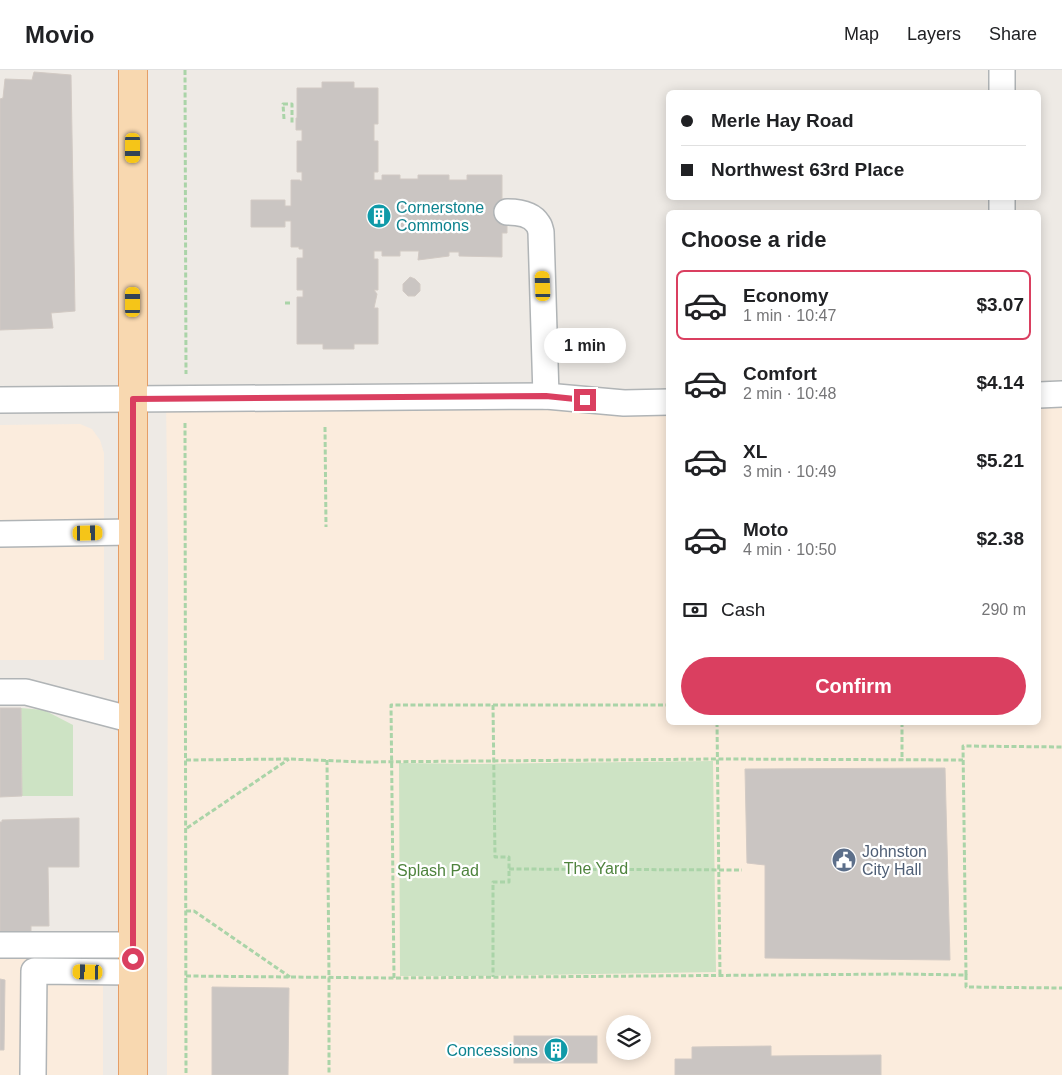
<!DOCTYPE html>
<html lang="en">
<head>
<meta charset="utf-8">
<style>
  :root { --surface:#fff; --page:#f6f6f6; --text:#202124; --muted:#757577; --line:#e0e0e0; --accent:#da3f60 }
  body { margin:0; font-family:Arial,sans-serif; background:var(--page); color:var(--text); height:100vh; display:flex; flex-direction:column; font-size:19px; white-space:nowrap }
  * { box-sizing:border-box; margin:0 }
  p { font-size:16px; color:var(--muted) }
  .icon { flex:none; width:28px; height:28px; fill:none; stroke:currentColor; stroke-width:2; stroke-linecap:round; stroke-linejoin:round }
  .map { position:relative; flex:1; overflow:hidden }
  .panel { position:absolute; left:666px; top:140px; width:375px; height:515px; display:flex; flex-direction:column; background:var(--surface); border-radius:8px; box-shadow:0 2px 12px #0003 }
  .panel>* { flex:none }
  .hud { position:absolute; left:666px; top:20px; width:375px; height:110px; border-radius:8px; box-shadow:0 2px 12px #0003; display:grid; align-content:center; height:110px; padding:0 15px; background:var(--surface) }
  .controls { position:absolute; left:606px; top:945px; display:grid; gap:10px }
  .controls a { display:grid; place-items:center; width:45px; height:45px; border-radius:50%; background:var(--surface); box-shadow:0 2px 12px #0003; font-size:25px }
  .end { position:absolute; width:22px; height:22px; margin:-11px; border:6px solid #da3f60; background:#fff; box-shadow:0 0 0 2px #fff }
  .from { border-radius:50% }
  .bubble { position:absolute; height:35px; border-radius:18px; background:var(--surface); box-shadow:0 2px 12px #0003; font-size:16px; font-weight:800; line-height:35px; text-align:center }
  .car { position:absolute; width:15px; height:30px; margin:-15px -8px; border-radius:6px; box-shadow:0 0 4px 1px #0007; background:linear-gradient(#f5c518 24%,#345 0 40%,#f5c518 0 76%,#345 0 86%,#f5c518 0) }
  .hud b { display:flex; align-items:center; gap:18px; height:48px; font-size:19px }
  .hud b+b { border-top:1px solid var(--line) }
  .hud i { width:12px; height:12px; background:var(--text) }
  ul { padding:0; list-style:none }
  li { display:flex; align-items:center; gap:15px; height:70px; margin:0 10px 8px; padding:0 5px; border:2px solid transparent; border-radius:8px }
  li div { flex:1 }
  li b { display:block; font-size:19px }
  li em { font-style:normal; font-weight:800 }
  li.selected { border-color:var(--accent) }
  li>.icon { width:45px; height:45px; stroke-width:1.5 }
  h2 { padding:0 15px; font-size:22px; line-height:60px }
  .pay { display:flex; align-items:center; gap:12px; height:55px; padding:0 15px; font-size:19px }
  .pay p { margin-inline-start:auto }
  .button { display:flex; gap:10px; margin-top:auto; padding:10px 15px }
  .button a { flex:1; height:58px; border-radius:30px; background:var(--accent); color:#fff; font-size:20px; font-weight:800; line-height:58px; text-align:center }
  header { display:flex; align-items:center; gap:30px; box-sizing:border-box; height:70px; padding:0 25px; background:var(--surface); border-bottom:1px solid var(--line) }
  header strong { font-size:24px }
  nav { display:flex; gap:28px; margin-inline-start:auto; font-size:18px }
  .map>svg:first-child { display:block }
  .commercial { fill:#fbecdd; fill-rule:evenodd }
  .green { fill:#cde3c4 }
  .building { fill:#cac5c2; stroke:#d2cac4 }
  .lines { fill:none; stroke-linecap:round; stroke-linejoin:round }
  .minor-casing { stroke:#b0b4b6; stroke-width:28 }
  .major-casing { stroke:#e59e67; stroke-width:30 }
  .path { stroke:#aad4a8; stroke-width:3; stroke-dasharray:5 2.5; stroke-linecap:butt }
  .minor { stroke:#fff; stroke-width:25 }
  .major { stroke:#f8d8b0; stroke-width:28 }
  .route { stroke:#da3f60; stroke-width:6 }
  .labels { text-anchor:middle; stroke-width:4.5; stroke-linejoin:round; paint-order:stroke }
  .culture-label { font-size:16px; fill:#0d838f; stroke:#fff; text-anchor:start }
  .service-label { font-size:16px; fill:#4e5e75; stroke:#fff; text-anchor:start }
  .park-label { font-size:16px; fill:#4e833d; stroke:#fff }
</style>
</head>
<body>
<header>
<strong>Movio</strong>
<nav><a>Map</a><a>Layers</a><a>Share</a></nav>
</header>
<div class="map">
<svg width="1062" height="1005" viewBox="0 0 1062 1005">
  <rect width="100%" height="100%" fill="#eeeae5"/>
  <g class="commercial">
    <path d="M1062,324V1005H167L168,490L166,329L669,332V652H1039V325ZM615,954H642V981H615Z"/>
    <path d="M80,354L92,359L100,370L104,383V590H0V355Z"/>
    <path d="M103,884V1005H0V885Z"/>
  </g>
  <g class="green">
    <path d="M21,638L44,640L73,655V726H22Z"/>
    <path d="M713,691L716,902L477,906H400L399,693L477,694Z"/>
  </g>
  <g class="building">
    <path d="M34,2L71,5L75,241L51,243L53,258L0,260V29L3,28L5,9L32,10Z"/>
    <path d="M322,12H354V18H378V54H374V71H378V102H374V110H382V105H400V109H418V105H449V110H467V105H502V129H507V163H502V187L459,186V182H449V186L418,190L419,181H400V186H382V181H374V189H378V220H374L377,224L374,238H378V274H354V279H323V274H297V227H303V220H297V188H303V179H299V177H291V151H285V157H251V130H285V136H291V110H300V111H302V102H297V71H302V60H296V48H297V18H322Z"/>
    <path d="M410,207L415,209L420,214V221L415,226H408L403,221V214Z"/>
    <path d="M0,638H21L22,726L0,727Z"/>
    <path d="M945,698L950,890L765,888V795L747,793L745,699Z"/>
    <path d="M79,748V797H48L49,856H31V869H0V752H2V750Z"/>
    <path d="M0,909L5,910L4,980H0Z"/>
    <path d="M212,917L289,918L288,1005H212Z"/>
    <rect x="514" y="966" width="83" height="27"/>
    <path d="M771,976V986L881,985V1005H675V989H692V977Z"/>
  </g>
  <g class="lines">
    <defs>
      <g id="minor">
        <path d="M1002,22V0"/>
        <path d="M507,142C518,142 532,144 538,154C540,156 540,159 541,162L546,326"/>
        <path d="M1002,142V128"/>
        <path d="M1039,325L1062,324"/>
        <path d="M0,330L546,326L624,333L669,332"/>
        <path d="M0,464L133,462"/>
        <path d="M0,622H26L133,650"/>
        <path d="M0,875H133"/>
        <path d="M33,1005L34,901L133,902"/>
      </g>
      <path id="major" d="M133,0V1005"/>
    </defs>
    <use href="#minor" class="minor-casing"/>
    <use href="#major" class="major-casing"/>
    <g class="path">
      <path d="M185,0L186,304"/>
      <path d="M284,49L283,34H292V53"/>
      <path d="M285,233H291"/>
      <path d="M185,353L186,1005"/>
      <path d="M325,357L326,457"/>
      <path d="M493,635L495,787H509V812H493V907"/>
      <path d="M717,652L720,906"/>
      <path d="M902,652V690"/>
      <path d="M186,690L289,689L364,692L718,689L963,690"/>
      <path d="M327,690L329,908V1005"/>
      <path d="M187,758L289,689"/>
      <path d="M509,799L742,800"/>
      <path d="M186,841H194L290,907"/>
      <path d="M966,905L963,676L1062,677"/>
      <path d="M186,906L394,908L901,904L966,905V917L1062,918"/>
      <path d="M394,908L391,635H669"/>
    </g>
    <use href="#minor" class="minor"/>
    <use href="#major" class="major"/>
  </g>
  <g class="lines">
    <path class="route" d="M133,889V329L546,326L585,330"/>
  </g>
  <defs>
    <symbol id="building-disc" viewBox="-11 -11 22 22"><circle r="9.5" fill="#0f9aa8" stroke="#fff"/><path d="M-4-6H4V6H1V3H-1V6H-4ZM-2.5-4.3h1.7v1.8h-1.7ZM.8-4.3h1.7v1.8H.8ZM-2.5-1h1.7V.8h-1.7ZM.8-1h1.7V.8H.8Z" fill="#fff"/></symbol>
    <symbol id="civic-disc" viewBox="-11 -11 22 22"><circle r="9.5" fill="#5c6f8a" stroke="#fff"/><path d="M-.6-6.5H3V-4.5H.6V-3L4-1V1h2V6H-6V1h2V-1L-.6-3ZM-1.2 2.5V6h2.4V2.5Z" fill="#fff"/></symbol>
  </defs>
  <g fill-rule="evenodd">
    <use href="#building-disc" x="365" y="132" width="28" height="28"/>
    <use href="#civic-disc" x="830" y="776" width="28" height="28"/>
    <use href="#building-disc" x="542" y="966" width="28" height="28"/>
  </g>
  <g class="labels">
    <g class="culture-label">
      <text x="396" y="143">Cornerstone<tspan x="396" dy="18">Commons</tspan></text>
      <text x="538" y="986" text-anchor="end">Concessions</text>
    </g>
    <g class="service-label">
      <text x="862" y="787">Johnston<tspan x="862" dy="18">City Hall</tspan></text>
    </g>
    <g class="park-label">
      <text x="596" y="804">The Yard</text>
      <text x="438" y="806">Splash Pad</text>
    </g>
  </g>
</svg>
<div class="controls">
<a><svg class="icon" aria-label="layers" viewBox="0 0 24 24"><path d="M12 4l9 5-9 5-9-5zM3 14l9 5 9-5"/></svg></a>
</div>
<i class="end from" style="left:133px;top:889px"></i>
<i class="end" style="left:585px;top:330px"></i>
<div class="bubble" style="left:544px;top:258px;width:82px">1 min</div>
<i class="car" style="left:133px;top:78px;rotate:180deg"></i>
<i class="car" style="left:543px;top:216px;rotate:358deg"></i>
<i class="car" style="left:133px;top:232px;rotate:0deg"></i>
<i class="car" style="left:88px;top:463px;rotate:89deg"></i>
<i class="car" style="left:88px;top:902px;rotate:272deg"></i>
<div class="hud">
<b><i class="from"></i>Merle Hay Road</b>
<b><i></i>Northwest 63rd Place</b>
</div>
<section class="panel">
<h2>Choose a ride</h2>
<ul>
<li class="selected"><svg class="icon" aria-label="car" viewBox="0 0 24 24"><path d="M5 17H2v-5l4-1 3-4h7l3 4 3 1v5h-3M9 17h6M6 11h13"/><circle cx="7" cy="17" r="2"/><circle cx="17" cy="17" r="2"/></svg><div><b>Economy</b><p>1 min · 10:47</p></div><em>$3.07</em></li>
<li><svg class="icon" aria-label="car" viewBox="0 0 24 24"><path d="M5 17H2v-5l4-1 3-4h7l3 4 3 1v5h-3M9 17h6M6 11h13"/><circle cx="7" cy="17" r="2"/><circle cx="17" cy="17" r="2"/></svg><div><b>Comfort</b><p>2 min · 10:48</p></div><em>$4.14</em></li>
<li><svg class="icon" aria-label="car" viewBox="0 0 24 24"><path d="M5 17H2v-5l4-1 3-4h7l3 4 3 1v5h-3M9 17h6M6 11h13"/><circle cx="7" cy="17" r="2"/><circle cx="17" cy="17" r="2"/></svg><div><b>XL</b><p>3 min · 10:49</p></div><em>$5.21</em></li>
<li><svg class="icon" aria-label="car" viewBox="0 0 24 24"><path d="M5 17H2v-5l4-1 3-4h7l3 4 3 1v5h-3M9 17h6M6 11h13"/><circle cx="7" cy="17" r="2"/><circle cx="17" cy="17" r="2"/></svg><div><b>Moto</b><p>4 min · 10:50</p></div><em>$2.38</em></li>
</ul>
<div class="pay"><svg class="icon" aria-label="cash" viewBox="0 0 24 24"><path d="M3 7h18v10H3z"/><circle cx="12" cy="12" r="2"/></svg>Cash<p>290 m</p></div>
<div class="button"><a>Confirm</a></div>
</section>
</div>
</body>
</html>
